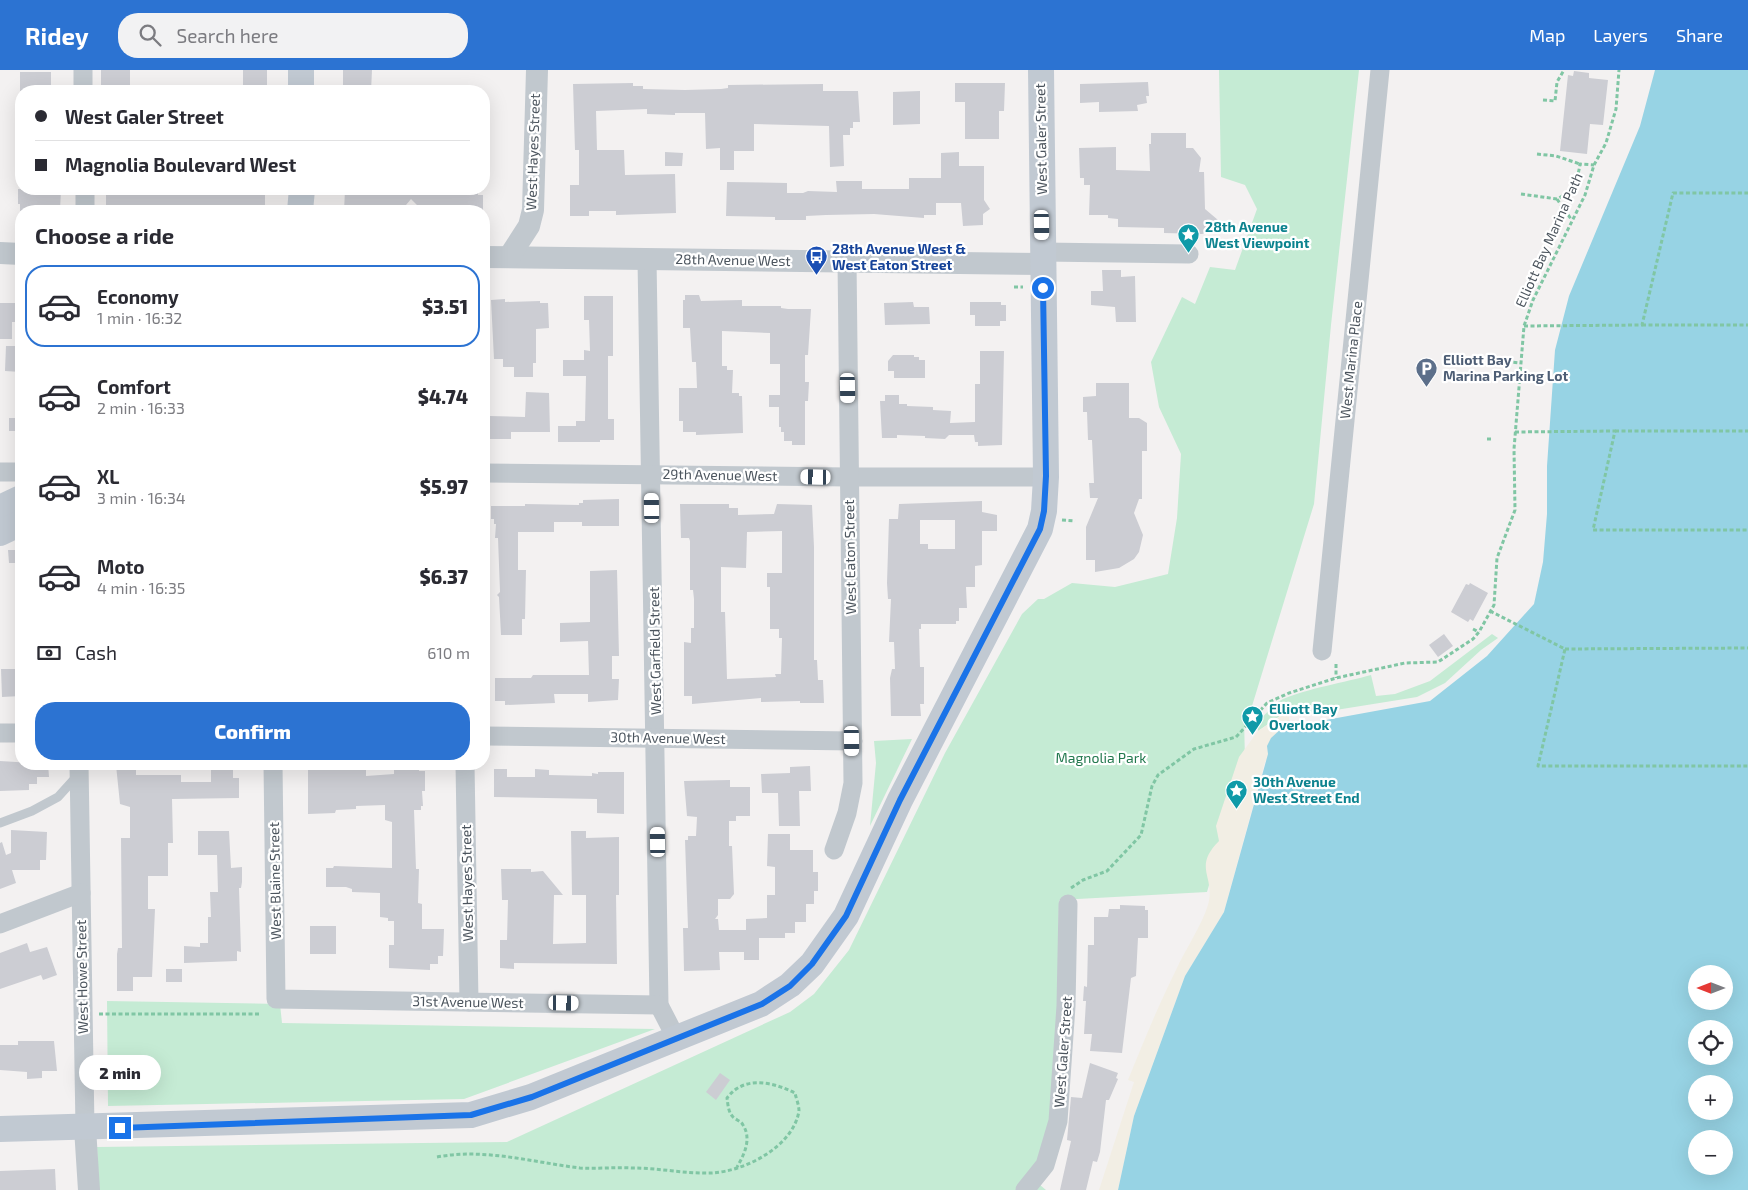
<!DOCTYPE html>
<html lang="en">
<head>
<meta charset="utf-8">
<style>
  :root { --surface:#fff; --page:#f2f2f3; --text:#2b2b33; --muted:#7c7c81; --line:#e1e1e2; --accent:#2c73d2 }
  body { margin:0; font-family:"Exo 2",sans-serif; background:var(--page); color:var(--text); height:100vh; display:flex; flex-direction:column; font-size:19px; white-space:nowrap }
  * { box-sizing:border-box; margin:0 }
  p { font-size:16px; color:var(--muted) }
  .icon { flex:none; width:28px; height:28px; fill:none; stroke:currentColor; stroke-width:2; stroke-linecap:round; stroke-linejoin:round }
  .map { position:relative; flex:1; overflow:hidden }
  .sheet { position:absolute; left:15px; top:135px; width:475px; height:565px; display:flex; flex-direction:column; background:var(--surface); border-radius:20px; box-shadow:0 5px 20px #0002 }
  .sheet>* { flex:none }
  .banner { position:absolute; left:15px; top:15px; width:475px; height:110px; border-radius:20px; box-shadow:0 5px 20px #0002; display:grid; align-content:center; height:110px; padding:0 20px; background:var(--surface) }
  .needle { width:32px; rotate:270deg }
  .controls { position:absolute; left:1688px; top:895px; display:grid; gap:10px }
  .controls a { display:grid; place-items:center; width:45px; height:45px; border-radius:50%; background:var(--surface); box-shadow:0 5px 20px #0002; font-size:25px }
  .end { position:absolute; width:22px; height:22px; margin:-11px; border:6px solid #1a73e8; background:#fff; box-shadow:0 0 0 2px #fff }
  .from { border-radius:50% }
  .bubble { position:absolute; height:35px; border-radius:18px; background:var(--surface); box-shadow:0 5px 20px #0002; font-size:16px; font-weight:800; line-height:35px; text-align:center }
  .car { position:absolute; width:15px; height:30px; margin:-15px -8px; border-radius:6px; box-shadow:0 0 4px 1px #0007; background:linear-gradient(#fff 24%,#345 0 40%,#fff 0 76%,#345 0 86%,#fff 0) }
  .banner b { display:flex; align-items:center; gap:18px; height:48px; font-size:19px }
  .banner b+b { border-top:1px solid var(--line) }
  .banner i { width:12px; height:12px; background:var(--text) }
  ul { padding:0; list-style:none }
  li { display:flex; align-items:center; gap:15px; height:82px; margin:0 10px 8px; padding:0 10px; border:2px solid transparent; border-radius:20px }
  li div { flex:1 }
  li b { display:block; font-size:19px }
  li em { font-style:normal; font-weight:800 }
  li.selected { border-color:var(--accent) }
  li>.icon { width:45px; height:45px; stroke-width:1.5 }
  h2 { padding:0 20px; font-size:22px; line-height:60px }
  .pay { display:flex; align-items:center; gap:12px; height:55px; padding:0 20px; font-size:19px }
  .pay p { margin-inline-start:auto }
  .button { display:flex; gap:10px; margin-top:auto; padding:10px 20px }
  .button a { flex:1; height:58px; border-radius:20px; background:var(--accent); color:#fff; font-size:20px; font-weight:800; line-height:58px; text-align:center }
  header { display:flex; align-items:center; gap:30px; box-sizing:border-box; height:70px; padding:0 25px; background:var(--accent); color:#fff }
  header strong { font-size:24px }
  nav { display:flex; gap:28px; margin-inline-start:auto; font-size:18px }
  .search { width:350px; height:45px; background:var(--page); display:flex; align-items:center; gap:12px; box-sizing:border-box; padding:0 18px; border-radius:20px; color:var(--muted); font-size:19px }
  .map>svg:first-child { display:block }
  .green { fill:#c5ebd4 }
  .sand { fill:#f2eee4 }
  .water { fill:#97d3e4; fill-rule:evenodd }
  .building { fill:#cccdd3; fill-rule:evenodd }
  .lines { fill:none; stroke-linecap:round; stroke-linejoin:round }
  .path { stroke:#80c6a4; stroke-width:3; stroke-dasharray:4 2.5; stroke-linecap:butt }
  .service { stroke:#c1c8ce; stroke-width:9 }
  .minor { stroke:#c1c8ce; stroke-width:19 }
  .tertiary { stroke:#c1c8ce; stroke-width:22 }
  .secondary { stroke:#c1c9d2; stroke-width:26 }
  .route { stroke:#1a73e8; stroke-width:6 }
  .labels { text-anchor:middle; stroke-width:4.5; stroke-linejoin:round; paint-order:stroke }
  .street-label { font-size:14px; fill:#4b545d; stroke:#fff }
  .culture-label { font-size:14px; font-weight:bold; fill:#0d838f; stroke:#fff; text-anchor:start }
  .transit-label { font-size:14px; font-weight:bold; fill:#164399; stroke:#fff; text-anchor:start }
  .service-label { font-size:14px; font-weight:bold; fill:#4e5e75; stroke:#fff; text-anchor:start }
  .park-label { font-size:14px; fill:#22784e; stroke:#fff }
</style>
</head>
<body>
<header>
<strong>Ridey</strong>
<div class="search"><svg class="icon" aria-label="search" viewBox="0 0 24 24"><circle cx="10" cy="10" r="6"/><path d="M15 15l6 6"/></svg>Search here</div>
<nav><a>Map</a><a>Layers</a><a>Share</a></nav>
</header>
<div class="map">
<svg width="1748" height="1120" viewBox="0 0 1748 1120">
  <rect width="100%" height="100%" fill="#f3f1f1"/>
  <g class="green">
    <path d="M1219,0H1359L1331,255L1314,434L1252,636L1244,648L1245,691L1207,822L1059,830L1057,979L1053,1030L1040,1115L1046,1120H99L97,1077L507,1072L790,942L814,924L849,880L945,683L1022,544L1038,529H1044L1072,513L1115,517L1168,504L1177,448L1181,384L1159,337L1151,292L1182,227L1195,234L1210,197L1235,200L1257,139L1245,115L1221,107Z"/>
    <path d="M1492,564L1498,568L1481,580L1445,613L1417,627L1317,643L1283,644L1258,661L1257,652C1267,645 1270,635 1283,629C1306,619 1346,612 1371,605L1376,626L1395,624L1430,611Z"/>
    <path d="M912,669L870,756L876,693L874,671Z"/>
    <path d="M107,931L280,934L282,953L655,959L464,1029L108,1036Z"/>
  </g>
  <path class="sand" d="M1283,644H1289V650L1294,654L1265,692L1224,842L1185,906L1134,1046L1118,1120H1099L1134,1012L1128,1010C1143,973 1158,936 1176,900C1185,880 1202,855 1208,835C1216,806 1192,798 1219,771L1216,756L1239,687L1258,661Z"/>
  <path class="water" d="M1655,0H1748V1120H1118L1134,1046L1185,906L1224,842L1268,684L1267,676L1271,668L1282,658L1294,654L1315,652L1430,631L1487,586L1534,534L1543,492L1547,444V396L1555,280L1569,226L1640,56ZM1696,904H1724V931H1696ZM1696,959H1724V986H1696ZM1696,1014H1724V1041H1696ZM1696,1069H1724V1096H1696Z"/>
  <g class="building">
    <rect x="101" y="0" width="29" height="21"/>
    <rect x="243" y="0" width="24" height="21"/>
    <path d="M343,0H372L371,21H343Z"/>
    <path d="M1574,1L1589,3V8L1608,10L1603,55L1590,54L1587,84L1560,81L1568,5L1573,6Z"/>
    <rect x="20" y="2" width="31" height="19"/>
    <path d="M1148,12L1149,26H1146L1147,33L1137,35L1138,41L1099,42V32L1080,33V14Z"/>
    <path d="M633,13V16H643V19L685,20L721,19L728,18V15L823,14V21H858L860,52H853V58H850V65H843L844,96L830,97L829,56L754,54V81H734V100H720V78L706,79L705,43H675V45L647,44V39L596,41L597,80H624L625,105L675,104L676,143L616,145V141H589V146H570V115H579V80H575L573,14Z"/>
    <path d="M955,13H1005L1004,41H999V69H965V32H955Z"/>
    <path d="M920,21V54L893,55V22Z"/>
    <path d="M1151,63H1186V78H1193L1201,88L1199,102H1204L1205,139L1218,150V159L1202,164L1164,163V158L1118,157V149L1108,148V145H1089L1090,115H1084V108H1080L1079,78L1116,77V100L1150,101L1149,74H1151Z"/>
    <path d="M665,82L683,83L682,96H665Z"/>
    <path d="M959,82V96H984V130L990,139L983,144V155L963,156L961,133H936V145H924V148L874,144L826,145L806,146V150H775V147L726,146L727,112L787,113V123H803L808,121L837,122L836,111H862V119H909V108H941V83Z"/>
    <path d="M18,119H61L60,141H20V134H18Z"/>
    <path d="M106,119H179V121L265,119V138L251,141H106Z"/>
    <path d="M383,119L478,121V125H483V141H423L411,129L401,141H344L345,120L383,121Z"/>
    <path d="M1102,200H1121V207L1135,206L1136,252H1116L1115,237L1091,235V221H1103Z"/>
    <path d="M685,225H699L701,231L742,230V236H781V238L788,239H811L808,285H805V312H809L808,331H805V375H792V371H784V362H781V357H779V337H769V325H780V294H770V263L722,261V296H727V300H733L732,323H739V326H742L743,363L696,365V362H683V351H679V318H697L696,292H692L690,258H683V230H685Z"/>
    <path d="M584,226H613V286H608V349H614V370H600V372H558V356H576V351H585L586,306H563V290H584V280L590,281L589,250H584Z"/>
    <path d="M505,229V232L540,231V233H548L549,258L536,259V293H533V307H514V297H503V289H494L491,230Z"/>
    <path d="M913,232L914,237H929L930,254L885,255L884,233Z"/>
    <path d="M970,232H1001V235H1006V251H1000V256H975V245H970Z"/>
    <path d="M0,233H21V252H12V269H0Z"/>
    <path d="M6,276H21V302L5,301Z"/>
    <path d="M980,281H1004L1002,375L978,376V372H975L974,365H949L945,369L925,368V366L897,365V368H882L880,331H885V325H899V334H907V336L933,337V340L951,341L950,353L975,352V314H980Z"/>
    <path d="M893,285H914V287H919V290H925V308H894V301H888V291Z"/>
    <path d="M1096,313H1129V348H1139L1147,353V381H1142V429H1139L1134,443L1143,465L1139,482L1134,489L1119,498L1095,502V490H1086V457L1098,428H1090L1089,413H1094L1092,370H1088L1087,342H1083V327L1096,326Z"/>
    <path d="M526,322L549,323L550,362H511V369H489V346L525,347Z"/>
    <rect x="9" y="348" width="12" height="13"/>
    <path d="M619,429V456H582V452H554V462H518V500H526L525,549H522V565H501L499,527L497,525L500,522L498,468H495L496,454H494V449H491V436H525V434L579,435V433H583V430Z"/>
    <path d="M982,431V442L997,445V461H982V495L975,496V517H966L967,538H959V551H956V554H921V559H919L920,597H924V634H920L921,646H891L890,608L892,599H895L894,572H889L891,529H888L887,513L889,449H898L899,434ZM920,450H955V479H928V474H920Z"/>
    <path d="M680,434H729V438H738V445L774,444L777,434L812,435L814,477V590H817L818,610H823L824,633H800V631L761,632V628L692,634V626H684V572L691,573V558H694V529L693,520H690V471L689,468H681ZM782,461V503H767V517H770V559H779V568H782L781,604H775L776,607L727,609L725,542H721V497L746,498L747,462Z"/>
    <path d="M8,480H21V493H9Z"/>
    <path d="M617,500L619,586H612V609H619L618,630L588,632V624H554L555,633L505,635V631H495V608H531L533,605H589L588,571L560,572V553L590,552V501Z"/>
    <path d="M1470,513L1488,523L1473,551L1470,549L1468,552L1451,542L1466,514L1469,515Z"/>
    <path d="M1444,564L1453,576L1438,587L1429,575Z"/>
    <path d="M1,599H21V626L2,627Z"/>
    <path d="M0,691L48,694L49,707H37V714H29V720L0,721Z"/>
    <path d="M116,695H136V705H181V712H211V698H233V708H239V728L172,729L173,773H168V806H148V839H155L152,907H133V921H117V884L118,878H122L121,768H130V737L120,734Z"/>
    <path d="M810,696L811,721H799L800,756H779L778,723H762L761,704L790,703V697Z"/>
    <path d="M394,697H419V701H425V721H422L423,736H421V740H414L416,799H419L418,833L422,834V859H444L443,886H438V894H430V900L389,898V875H394V851H388V848L380,847V823L352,822V819L346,817H326V798H333L334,796L392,798V752L385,750V735L356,736V739L336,740L335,743L308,744V699L366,698V706L394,704Z"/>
    <path d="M494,699H507V707H535V699L549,700V705L592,706V703L598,704V702H624V744L597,743V729L494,727Z"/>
    <path d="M730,710V717H750V746H736V751H729V776H732L734,824L730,829H718V845L715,849H718L719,860H746V849L767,848V825H775V797L767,796L768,764H790V780H813V802H818V821H814V834H806V852H795V863H785V868H759V890H744V882H719L720,900L684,901L683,858H688L685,770H688V766H696L697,747L687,746L684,711Z"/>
    <path d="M11,760L47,762L46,790H40V800H12L16,813L0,819V773L2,772L6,785L11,783Z"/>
    <path d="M198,761H229L231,798L242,797V812L241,818H239L241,882L237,881V891L184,893V876L200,877V873H208V847H211L210,822H218L217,785H198Z"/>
    <path d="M571,761H586V768L619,767V825H616L617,894L514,893V899L500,898V870H507L508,830H502L501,799H531V802L543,801L563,825H554L553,874L586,873V825H572Z"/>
    <path d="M1120,835L1145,836V840H1148V868H1138L1136,906L1131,908L1122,983L1090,981L1092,964H1084L1086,931H1083L1084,916L1087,917L1088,875H1094V847H1108L1109,839H1120Z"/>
    <rect x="310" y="856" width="26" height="28"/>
    <path d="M27,873L30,882L47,877L57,905L43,910L41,905L0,919V883Z"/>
    <rect x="166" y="899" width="16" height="13"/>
    <path d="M18,971H54L57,1001H42V1008L27,1009V1002L0,1000V975H18Z"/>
    <path d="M1090,993L1118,1003L1116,1008L1118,1009L1109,1030H1106L1100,1082L1097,1092L1093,1091L1086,1120H1060L1071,1071L1067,1070L1071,1027L1082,1028Z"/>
    <path d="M720,1003L730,1010L716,1030L706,1022Z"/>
    <path d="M55,1099L56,1120H0V1101Z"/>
  </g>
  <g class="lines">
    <g class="path">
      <path d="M1543,30L1555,31L1557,12L1564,0"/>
      <path d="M1537,84L1556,86L1580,94"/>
      <path d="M1521,124L1557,129C1572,122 1578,109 1580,94L1594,95"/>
      <path d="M1557,129L1571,149"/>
      <path d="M1014,217H1023"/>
      <path d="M1642,255H1748"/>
      <path d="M1524,256L1642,255L1673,123H1748"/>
      <path d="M1494,290L1520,293"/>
      <path d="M1615,361H1748"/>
      <path d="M1515,362L1615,361L1593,460H1748"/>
      <path d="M1487,369H1491"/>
      <path d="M1062,450L1075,451"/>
      <path d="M1490,541L1565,579L1538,696H1748"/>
      <path d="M1473,559L1479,562"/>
      <path d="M1565,579L1748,578"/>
      <path d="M1336,594V608"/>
      <path d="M1252,659L1247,655L1267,633L1289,623L1336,608L1405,593L1438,592L1473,569L1479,562L1494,535L1497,488L1515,440L1514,379L1524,256L1533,230L1585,125L1594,95L1606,73L1616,39L1619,0"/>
      <path d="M1071,818L1083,810L1107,801L1141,765L1152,716L1158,705L1194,679L1236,667L1247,655"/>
      <path d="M99,944H261"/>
      <path d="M437,1087C485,1078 531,1092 580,1098C597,1099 615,1097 633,1098C659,1098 686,1104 712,1103C745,1101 793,1077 799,1041C799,1035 796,1028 795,1023C773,1012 744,1005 727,1028C728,1034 728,1042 733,1047C736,1050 741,1051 743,1055C752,1069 744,1085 737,1097"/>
    </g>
    <path class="service" d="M0,753L32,741L58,727L77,706"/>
    <g class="minor">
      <path d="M83,0V21"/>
      <path d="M85,119V141"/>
      <path d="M1043,182L1189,184"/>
      <path d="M647,189L659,935L677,970"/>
      <path d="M0,402H21"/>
      <path d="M484,403L849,407H1046"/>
      <path d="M1322,581L1380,0"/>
      <path d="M0,663H21"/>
      <path d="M484,666L853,671"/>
      <path d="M79,694L85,1058"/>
      <path d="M273,694L276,929L659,935"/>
      <path d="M465,694L469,932"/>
      <path d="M834,780L847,743L853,713L847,191"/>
      <path d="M0,854L81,823"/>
      <path d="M1025,1120L1045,1095L1058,1051L1066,936L1068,834"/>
    </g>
    <g class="tertiary">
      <path d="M0,183L21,184"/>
      <path d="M484,187L1043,194"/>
      <path d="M509,187L529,156L533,140L537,0"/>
      <path d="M85,1058L89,1120"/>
    </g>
    <g class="secondary">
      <path d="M301,0V21"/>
      <path d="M300,141L302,119"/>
      <path d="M0,438L21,428"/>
      <path d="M0,463L21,453"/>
      <path d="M0,1059L471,1045L531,1027L761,934L790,915L812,894L846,846L900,730L1040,459L1044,441L1046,407L1041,0"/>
    </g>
  </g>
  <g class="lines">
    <path class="route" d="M120,1058L471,1045L532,1027L762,934L790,916L812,894L846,846L900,730L1040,459L1044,441L1046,406L1043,218"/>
  </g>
  <defs>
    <symbol id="sight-pin" viewBox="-11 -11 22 30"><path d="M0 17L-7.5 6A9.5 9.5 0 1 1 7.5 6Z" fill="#0f9aa8" stroke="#fff"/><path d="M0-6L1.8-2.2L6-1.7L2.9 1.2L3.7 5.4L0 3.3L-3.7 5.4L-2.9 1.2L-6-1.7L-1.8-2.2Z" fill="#fff"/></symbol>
    <symbol id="bus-pin" viewBox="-11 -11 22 30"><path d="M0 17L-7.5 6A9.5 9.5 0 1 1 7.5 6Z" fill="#1a4fb4" stroke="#fff"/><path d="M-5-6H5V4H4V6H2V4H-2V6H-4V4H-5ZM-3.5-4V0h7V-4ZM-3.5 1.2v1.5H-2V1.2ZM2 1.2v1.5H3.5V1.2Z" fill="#fff"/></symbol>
    <symbol id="parking-pin" viewBox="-11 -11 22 30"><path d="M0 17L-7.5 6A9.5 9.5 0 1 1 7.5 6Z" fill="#5c6f8a" stroke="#fff"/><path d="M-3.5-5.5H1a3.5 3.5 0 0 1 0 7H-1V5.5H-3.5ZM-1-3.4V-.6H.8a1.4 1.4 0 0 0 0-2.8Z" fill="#fff"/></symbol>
  </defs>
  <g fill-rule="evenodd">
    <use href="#sight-pin" x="1176" y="152" width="25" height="34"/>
    <use href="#bus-pin" x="804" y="174" width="25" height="34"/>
    <use href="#parking-pin" x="1414" y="286" width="25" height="34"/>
    <use href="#sight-pin" x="1240" y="634" width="25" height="34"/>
    <use href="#sight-pin" x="1224" y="708" width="25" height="34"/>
  </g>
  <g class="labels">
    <g class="street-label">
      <text transform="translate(1041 69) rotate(-91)" y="5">West Galer Street</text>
      <text transform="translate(533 82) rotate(-88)" y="5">West Hayes Street</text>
      <text transform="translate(1549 170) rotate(-66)" y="5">Elliott Bay Marina Path</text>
      <text transform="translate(733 190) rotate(1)" y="5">28th Avenue West</text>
      <text transform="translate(1351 290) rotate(-84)" y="5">West Marina Place</text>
      <text transform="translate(720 405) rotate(1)" y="5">29th Avenue West</text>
      <text transform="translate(850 487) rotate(-91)" y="5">West Eaton Street</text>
      <text transform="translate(655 581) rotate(-91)" y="5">West Garfield Street</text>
      <text transform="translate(668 668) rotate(1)" y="5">30th Avenue West</text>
      <text transform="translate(275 811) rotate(-91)" y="5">West Blaine Street</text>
      <text transform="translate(467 813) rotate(-91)" y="5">West Hayes Street</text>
      <text transform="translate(82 907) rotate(-91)" y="5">West Howe Street</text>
      <text transform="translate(468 932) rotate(1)" y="5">31st Avenue West</text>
      <text transform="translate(1063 982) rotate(-86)" y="5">West Galer Street</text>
    </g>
    <g class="culture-label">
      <text x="1205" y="162">28th Avenue<tspan x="1205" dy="16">West Viewpoint</tspan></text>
      <text x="1269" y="644">Elliott Bay<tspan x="1269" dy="16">Overlook</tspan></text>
      <text x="1253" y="717">30th Avenue<tspan x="1253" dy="16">West Street End</tspan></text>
    </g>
    <g class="transit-label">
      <text x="832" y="184">28th Avenue West &amp;<tspan x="832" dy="16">West Eaton Street</tspan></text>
    </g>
    <g class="service-label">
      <text x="1443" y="295">Elliott Bay<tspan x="1443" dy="16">Marina Parking Lot</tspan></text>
    </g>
    <g class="park-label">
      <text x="1101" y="693">Magnolia Park</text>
    </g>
  </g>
</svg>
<div class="controls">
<a><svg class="needle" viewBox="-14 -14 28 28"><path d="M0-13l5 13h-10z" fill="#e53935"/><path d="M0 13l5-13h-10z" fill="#7c7c81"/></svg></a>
<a><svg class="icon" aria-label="locate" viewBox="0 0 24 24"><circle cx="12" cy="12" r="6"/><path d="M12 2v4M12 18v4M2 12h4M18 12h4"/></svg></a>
<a>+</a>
<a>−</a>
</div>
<i class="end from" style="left:1043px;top:218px"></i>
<i class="end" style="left:120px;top:1058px"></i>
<div class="bubble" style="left:79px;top:985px;width:82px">2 min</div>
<i class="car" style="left:1042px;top:155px;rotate:179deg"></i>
<i class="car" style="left:848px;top:318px;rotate:179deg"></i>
<i class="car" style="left:816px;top:407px;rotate:271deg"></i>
<i class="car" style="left:652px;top:438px;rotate:359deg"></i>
<i class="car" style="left:852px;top:671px;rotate:179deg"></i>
<i class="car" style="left:658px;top:772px;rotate:359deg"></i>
<i class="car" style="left:564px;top:933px;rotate:91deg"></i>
<div class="banner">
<b><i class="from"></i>West Galer Street</b>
<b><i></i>Magnolia Boulevard West</b>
</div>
<section class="sheet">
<h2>Choose a ride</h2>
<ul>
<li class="selected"><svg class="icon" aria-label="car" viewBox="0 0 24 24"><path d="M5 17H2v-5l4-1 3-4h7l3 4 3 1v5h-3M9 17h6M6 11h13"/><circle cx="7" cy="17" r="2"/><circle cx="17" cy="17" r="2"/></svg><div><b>Economy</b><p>1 min · 16:32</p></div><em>$3.51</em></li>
<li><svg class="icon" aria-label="car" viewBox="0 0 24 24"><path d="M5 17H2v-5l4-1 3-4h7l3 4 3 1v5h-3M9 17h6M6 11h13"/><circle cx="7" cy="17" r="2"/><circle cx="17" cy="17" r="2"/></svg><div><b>Comfort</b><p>2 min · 16:33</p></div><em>$4.74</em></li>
<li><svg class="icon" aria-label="car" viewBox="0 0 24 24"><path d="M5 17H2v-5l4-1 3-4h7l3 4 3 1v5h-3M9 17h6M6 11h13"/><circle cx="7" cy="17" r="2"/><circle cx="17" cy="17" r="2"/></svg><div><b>XL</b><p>3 min · 16:34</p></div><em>$5.97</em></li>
<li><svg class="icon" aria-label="car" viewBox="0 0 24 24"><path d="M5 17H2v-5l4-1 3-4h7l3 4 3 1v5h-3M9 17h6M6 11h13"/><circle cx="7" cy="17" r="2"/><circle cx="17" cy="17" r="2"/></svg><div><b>Moto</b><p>4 min · 16:35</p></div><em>$6.37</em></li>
</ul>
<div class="pay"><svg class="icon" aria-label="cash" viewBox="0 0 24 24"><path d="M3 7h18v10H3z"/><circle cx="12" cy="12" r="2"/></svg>Cash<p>610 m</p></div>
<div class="button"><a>Confirm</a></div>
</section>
</div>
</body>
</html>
